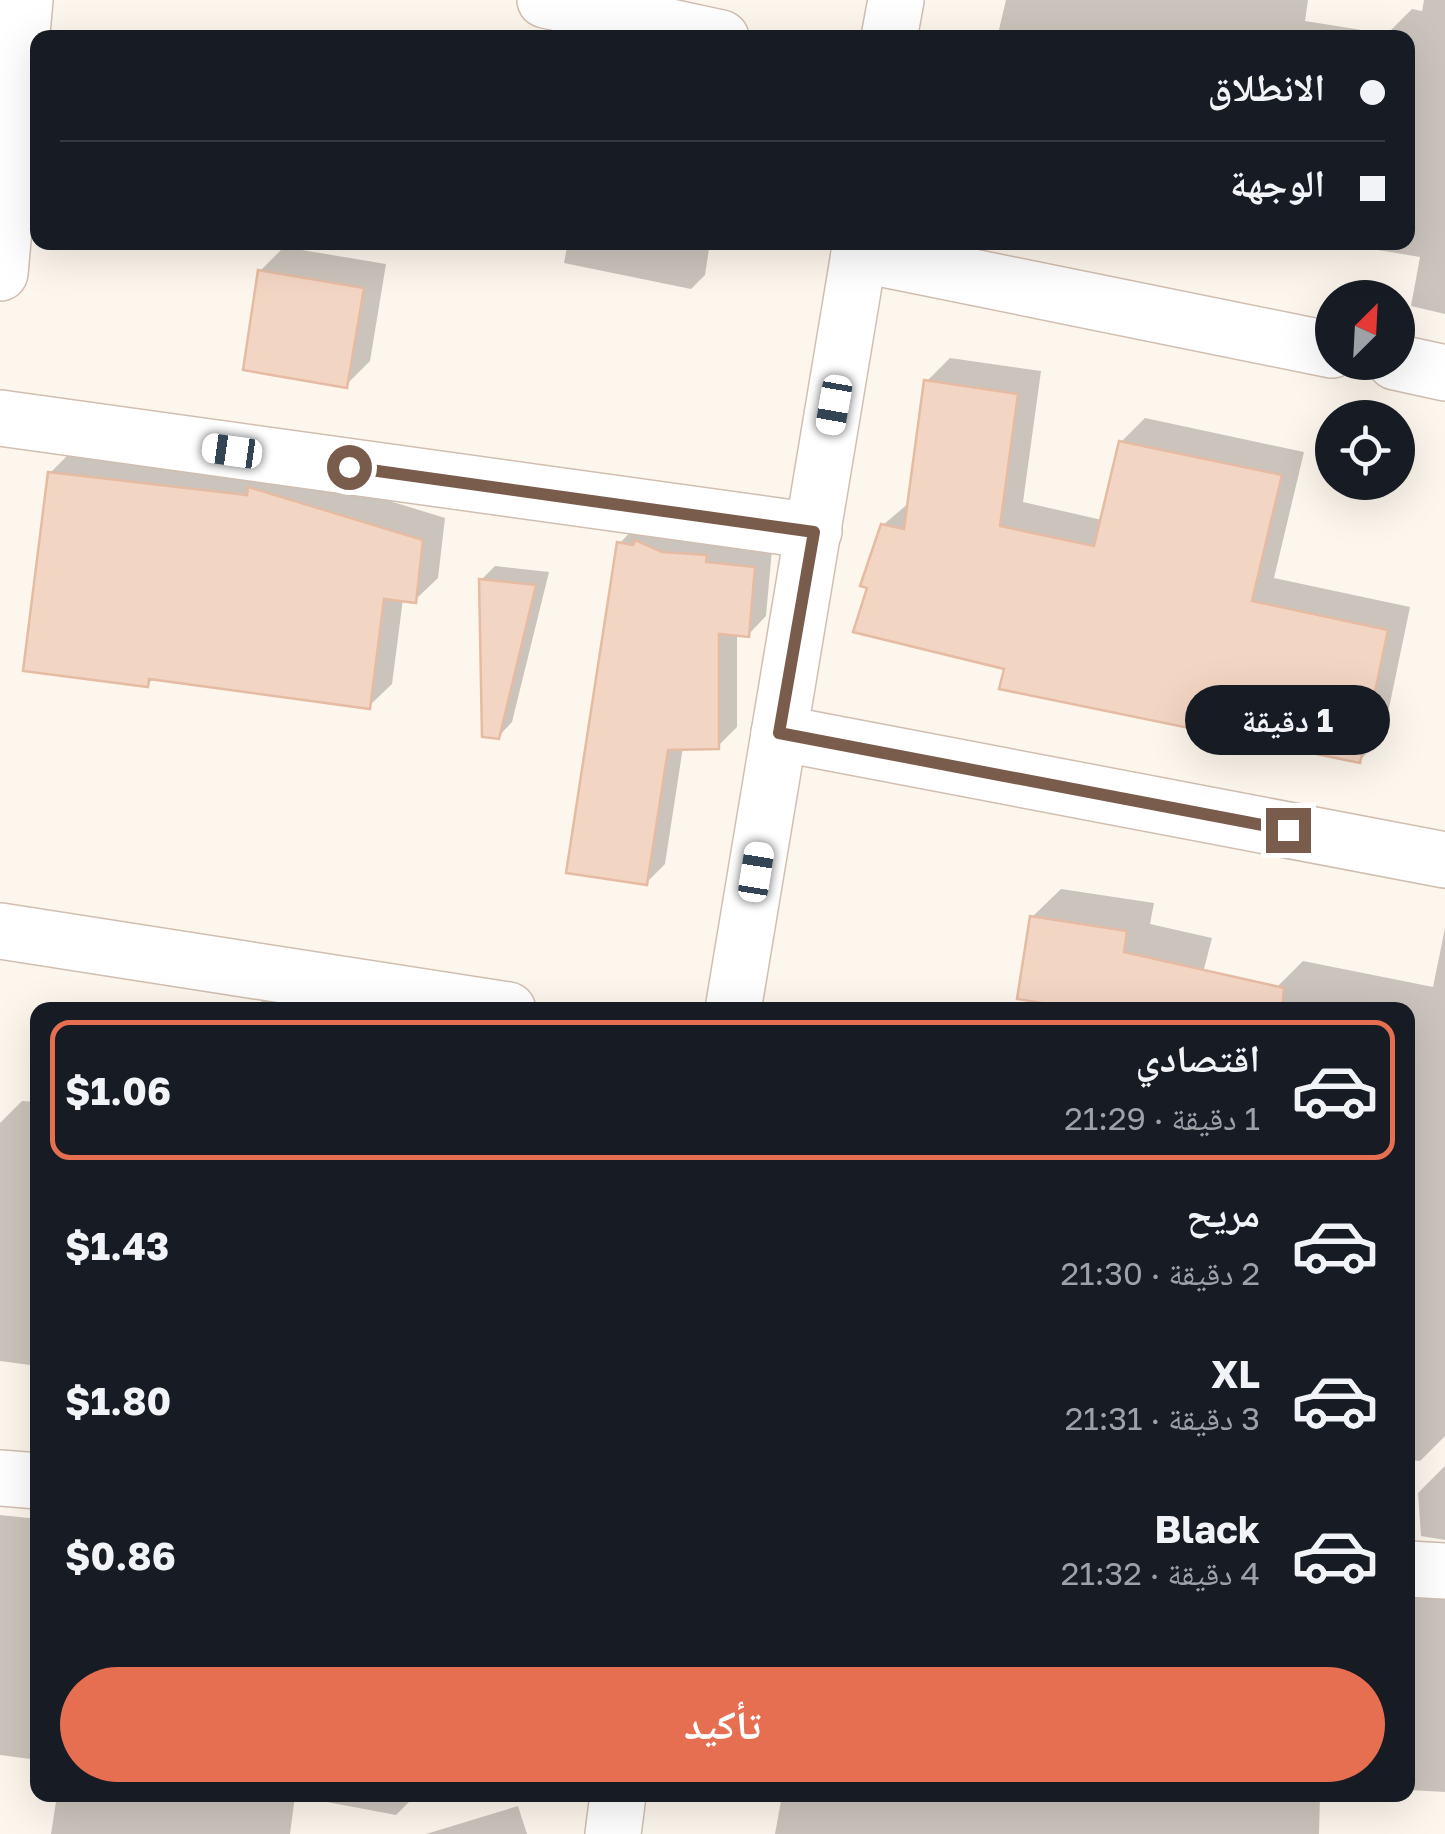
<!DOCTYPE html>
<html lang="ar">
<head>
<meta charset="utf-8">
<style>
  :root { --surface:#171b24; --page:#242831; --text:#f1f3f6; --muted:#9ea1a6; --line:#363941; --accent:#e76f51 }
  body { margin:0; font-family:"Golos Text","Noto Naskh Arabic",sans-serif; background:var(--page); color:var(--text); direction:rtl; height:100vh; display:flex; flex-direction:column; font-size:38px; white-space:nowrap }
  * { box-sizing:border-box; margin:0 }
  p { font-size:32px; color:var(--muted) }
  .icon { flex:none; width:55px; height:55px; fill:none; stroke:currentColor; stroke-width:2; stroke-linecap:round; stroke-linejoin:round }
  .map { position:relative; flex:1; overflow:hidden; direction:ltr }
  .sheet { position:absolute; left:30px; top:1002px; width:1385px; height:800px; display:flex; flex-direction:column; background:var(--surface); border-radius:20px; box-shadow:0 10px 40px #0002; direction:rtl }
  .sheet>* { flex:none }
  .guide { position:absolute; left:30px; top:30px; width:1385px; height:220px; border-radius:20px; box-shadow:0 10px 40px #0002; direction:rtl; display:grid; align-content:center; height:220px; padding:0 30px; background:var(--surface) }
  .needle { width:65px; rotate:24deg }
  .buttons { position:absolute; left:1315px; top:280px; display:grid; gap:20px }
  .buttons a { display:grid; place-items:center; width:100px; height:100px; border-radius:50%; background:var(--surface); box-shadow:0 10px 40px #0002; font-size:50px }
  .end { position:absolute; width:45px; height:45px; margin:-22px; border:12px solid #7a5c4d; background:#fff; box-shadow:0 0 0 5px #fff }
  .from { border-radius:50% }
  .bubble { position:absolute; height:70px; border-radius:35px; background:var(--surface); box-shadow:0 10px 40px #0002; font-size:32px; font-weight:700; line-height:70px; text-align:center; direction:rtl }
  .car { position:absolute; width:30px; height:60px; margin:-30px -15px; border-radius:12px; box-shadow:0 0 8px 2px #0007; background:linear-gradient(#fff 24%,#345 0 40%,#fff 0 76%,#345 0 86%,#fff 0) }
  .guide b { display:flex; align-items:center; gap:35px; height:95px; font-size:38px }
  .guide b+b { border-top:2px solid var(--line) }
  .guide i { width:25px; height:25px; background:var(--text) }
  ul { padding:18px 0 0; list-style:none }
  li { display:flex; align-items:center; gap:30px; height:140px; margin:0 20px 15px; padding:0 10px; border:5px solid transparent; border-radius:20px }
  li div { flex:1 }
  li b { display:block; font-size:38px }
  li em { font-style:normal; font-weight:700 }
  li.active { border-color:var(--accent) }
  li>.icon { width:90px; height:90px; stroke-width:1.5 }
  .primary-button { display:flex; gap:20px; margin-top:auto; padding:20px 30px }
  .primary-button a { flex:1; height:115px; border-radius:60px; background:var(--accent); color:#fff; font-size:40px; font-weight:700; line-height:115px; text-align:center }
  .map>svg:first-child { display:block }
  .shadow { fill:#0003 }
  .building { fill:#f3d5c3; stroke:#e6bba3; stroke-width:2.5 }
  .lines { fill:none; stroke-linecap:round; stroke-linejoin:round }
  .minor-casing { stroke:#d1beb0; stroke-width:58 }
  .minor { stroke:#fff; stroke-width:55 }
  .route { stroke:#7a5c4d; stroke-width:12 }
</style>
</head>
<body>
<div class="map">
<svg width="1445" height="1834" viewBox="0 0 1445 1834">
  <rect width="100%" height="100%" fill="#fdf6ec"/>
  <g class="shadow">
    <path d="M1006,0H1308L1305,21L1387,34L1412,9L1422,11L1424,0H1445V314L1411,306L1420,257L1330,242H1408V38H997Z"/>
    <path d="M568,242H710L705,275L691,289L564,263Z"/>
    <path d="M284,247L386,264L370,361L346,385L260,271Z"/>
    <path d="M950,358L1041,371L1023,502L1102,520L1121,442L1145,418L1304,452L1274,578L1410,607L1383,737L1360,760L1007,667L883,525L910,502L927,381Z"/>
    <path d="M73,450L273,465L445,518L438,578L415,600L403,599L392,684L369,706L155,677L148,684L50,473Z"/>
    <path d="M638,524L772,549L766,616L748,635L737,634V727L718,746L683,747L665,864L646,883L620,543Z"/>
    <path d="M495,566L549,572L512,722L498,737L481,580Z"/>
    <path d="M1061,889L1154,903L1150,924L1212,938L1198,992L1181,1010H1101L1032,917Z"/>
    <path d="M1445,928V1436L1420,1461L1408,1460V1010H1272L1277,987L1303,961L1433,987Z"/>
    <path d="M280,982L448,1010H253Z"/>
    <path d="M22,1101L38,1102V1366L0,1361V1123Z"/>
    <path d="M1445,1466V1540L1421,1536L1418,1493Z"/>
    <path d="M0,1515L38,1519V1760L0,1755Z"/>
    <path d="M1445,1584V1792L1408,1790V1594Z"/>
    <path d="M57,1795H416L396,1815L295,1796L290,1834H51Z"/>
    <path d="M782,1795H1320L1319,1834H775Z"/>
    <path d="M518,1806L527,1834H426Z"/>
  </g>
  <g class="building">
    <path d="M258,270L364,288L347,388L243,370Z"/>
    <path d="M924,380L1018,394L1000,526L1094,546L1119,441L1282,475L1252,601L1388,630L1360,763L999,689L1004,669L853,632L867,588L860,586L881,524L904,529Z"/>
    <path d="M48,472L247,495L248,487L423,540L416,603L384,599L370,709L149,679L148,687L23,671Z"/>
    <path d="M635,540L662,552L707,555L706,562L755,567L749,637L719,634V749L668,750L647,885L566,873L617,542L633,545Z"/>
    <path d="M479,579L536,585L499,739L482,737Z"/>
    <path d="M1030,916L1127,931L1124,952L1284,988L1282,1010H1085L1017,999Z"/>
  </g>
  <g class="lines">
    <defs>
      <g id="minor">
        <path d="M545,0L721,38"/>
        <path d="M889,38L896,0"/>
        <path d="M859,254L1332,350"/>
        <path d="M0,273L25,0"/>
        <path d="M1395,362L1445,373"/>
        <path d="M0,418L814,531"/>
        <path d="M779,733L1445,860"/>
        <path d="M0,931L508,1010"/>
        <path d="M733,1010L861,242"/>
        <path d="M0,1478L38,1481"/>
        <path d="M1408,1569L1445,1571"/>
        <path d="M613,1834L618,1795"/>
      </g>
    </defs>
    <use href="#minor" class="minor-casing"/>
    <use href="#minor" class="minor"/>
  </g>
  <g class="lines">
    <path class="route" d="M349,467L814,532L779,733L1288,830"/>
  </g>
</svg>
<div class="buttons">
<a><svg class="needle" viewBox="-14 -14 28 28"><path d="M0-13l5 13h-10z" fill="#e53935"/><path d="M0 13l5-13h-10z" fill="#9ea1a6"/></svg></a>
<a><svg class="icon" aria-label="locate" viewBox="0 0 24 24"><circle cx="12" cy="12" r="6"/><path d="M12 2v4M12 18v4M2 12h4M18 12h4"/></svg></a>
</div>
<i class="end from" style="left:349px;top:467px"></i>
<i class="end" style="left:1288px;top:830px"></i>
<div class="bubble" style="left:1185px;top:685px;width:205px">1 دقيقة</div>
<i class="car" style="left:834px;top:405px;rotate:190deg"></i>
<i class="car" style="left:232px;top:451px;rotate:278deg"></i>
<i class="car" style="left:756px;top:872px;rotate:9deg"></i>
<div class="guide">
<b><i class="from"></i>الانطلاق</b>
<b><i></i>الوجهة</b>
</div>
<section class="sheet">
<ul>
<li class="active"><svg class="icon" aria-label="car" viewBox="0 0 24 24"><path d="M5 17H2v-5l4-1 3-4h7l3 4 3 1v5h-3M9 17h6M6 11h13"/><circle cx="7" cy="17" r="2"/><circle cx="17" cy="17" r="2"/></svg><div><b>اقتصادي</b><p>1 دقيقة · 21:29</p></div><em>$1.06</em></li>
<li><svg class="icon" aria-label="car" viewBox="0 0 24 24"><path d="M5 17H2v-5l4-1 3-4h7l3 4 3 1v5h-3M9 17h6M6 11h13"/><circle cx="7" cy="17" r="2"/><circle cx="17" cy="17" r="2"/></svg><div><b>مريح</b><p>2 دقيقة · 21:30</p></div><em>$1.43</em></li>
<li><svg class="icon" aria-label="car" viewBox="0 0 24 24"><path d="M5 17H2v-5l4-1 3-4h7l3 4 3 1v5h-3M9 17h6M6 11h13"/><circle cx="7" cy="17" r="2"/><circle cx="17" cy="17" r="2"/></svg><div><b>XL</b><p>3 دقيقة · 21:31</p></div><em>$1.80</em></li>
<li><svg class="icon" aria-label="car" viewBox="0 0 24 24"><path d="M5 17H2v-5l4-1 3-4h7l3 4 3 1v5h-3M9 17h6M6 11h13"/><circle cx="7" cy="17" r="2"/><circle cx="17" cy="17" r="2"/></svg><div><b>Black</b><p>4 دقيقة · 21:32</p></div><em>$0.86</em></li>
</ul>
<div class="primary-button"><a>تأكيد</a></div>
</section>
</div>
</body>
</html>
